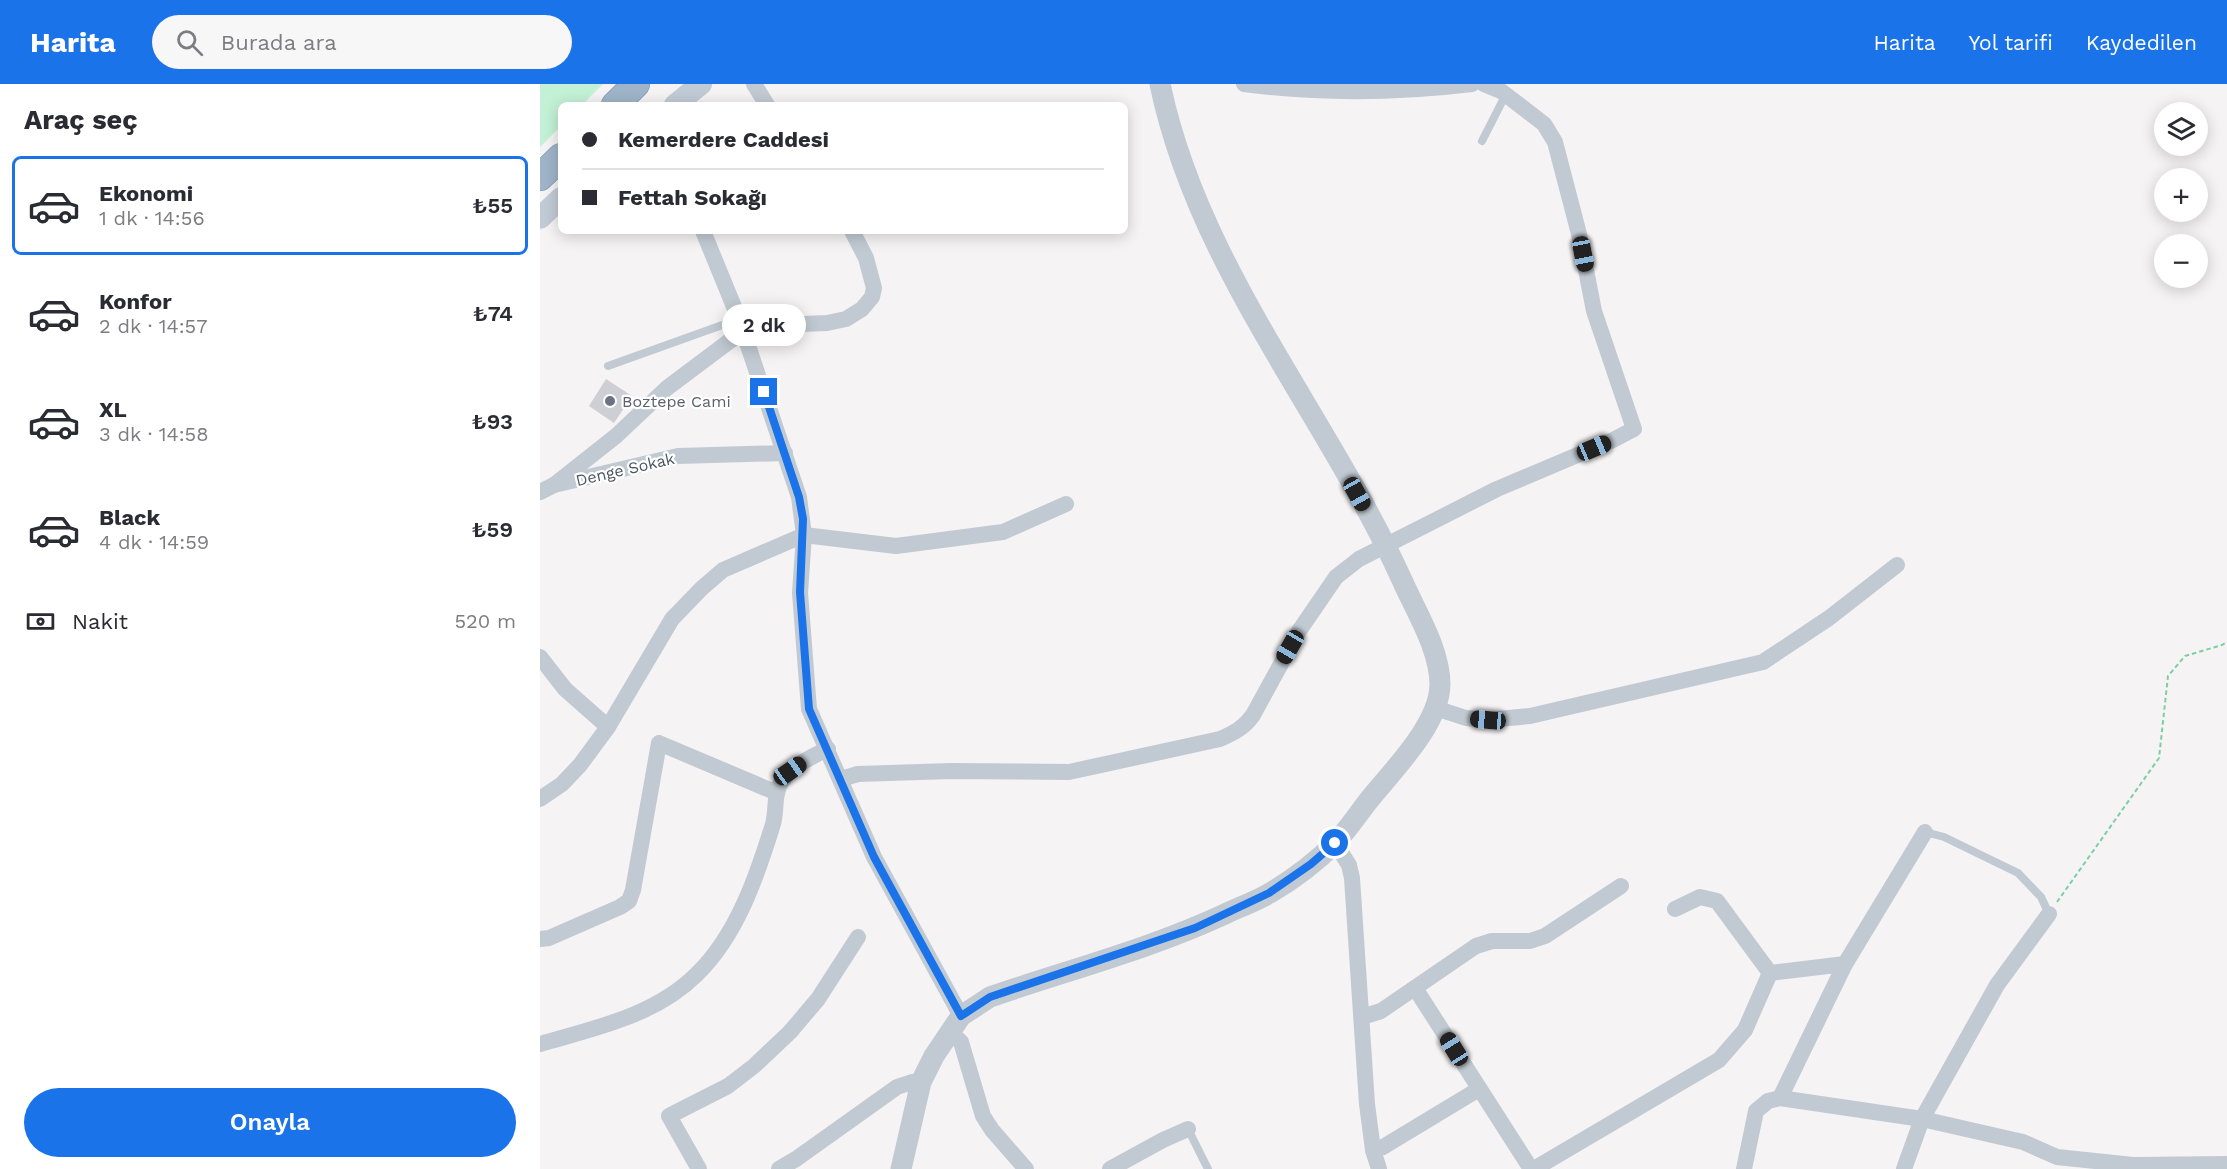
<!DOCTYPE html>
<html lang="tr">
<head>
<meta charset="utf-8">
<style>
  :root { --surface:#fff; --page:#f7f7f7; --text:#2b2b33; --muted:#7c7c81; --line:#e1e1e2; --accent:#1a73e8 }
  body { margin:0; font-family:"Work Sans",sans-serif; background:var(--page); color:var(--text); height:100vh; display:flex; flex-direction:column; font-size:22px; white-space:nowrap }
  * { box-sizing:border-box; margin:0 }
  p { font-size:20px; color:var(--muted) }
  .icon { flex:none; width:33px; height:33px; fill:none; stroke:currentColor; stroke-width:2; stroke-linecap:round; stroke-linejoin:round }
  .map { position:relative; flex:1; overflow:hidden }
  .panel { display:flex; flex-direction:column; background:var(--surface); width:540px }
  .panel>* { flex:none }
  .hud { position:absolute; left:18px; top:18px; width:570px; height:132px; border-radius:9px; box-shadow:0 3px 15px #0003; display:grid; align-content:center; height:132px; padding:0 24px; background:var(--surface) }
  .buttons { position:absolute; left:1614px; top:18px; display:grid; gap:12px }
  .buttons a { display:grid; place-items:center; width:54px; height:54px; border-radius:50%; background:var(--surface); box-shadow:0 3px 15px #0003; font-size:30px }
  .end { position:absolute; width:27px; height:27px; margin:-14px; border:8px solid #1a73e8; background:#fff; box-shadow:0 0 0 3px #fff }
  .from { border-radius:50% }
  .bubble { position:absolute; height:42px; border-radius:21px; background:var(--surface); box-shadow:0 3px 15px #0003; font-size:20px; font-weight:600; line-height:42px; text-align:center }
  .car { position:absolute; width:18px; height:36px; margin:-18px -9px; border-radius:8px; box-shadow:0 0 4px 2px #0007; background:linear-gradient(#222 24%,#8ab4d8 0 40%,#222 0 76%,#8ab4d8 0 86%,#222 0) }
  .hud b { display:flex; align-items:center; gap:21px; height:57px; font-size:22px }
  .hud b+b { border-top:2px solid var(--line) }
  .hud i { width:15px; height:15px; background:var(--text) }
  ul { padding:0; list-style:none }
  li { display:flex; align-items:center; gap:18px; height:99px; margin:0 12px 9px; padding:0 12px; border:3px solid transparent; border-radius:9px }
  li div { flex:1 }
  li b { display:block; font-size:22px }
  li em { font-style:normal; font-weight:600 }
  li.on { border-color:var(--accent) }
  li>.icon { width:54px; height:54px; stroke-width:1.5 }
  h2 { padding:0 24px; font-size:27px; line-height:72px }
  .pay { display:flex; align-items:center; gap:15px; height:66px; padding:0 24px; font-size:22px }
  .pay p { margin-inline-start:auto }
  .action { display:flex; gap:12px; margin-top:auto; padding:12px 24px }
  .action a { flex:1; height:69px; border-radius:36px; background:var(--accent); color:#fff; font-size:24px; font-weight:600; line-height:69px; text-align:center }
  header { display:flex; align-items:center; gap:36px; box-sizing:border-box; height:84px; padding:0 30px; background:var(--accent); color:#fff }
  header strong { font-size:28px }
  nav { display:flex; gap:33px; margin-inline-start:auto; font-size:21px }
  .search { width:420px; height:54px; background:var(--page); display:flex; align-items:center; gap:15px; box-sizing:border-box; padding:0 21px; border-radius:33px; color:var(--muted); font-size:22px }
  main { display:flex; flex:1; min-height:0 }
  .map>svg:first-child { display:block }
  .green { fill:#c3f1d5 }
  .building { fill:#cdcfd5 }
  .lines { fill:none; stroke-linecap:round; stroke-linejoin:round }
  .trunk-casing { stroke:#7690ad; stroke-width:28 }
  .path { stroke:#7ad0a6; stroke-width:2; stroke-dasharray:4.5 3; stroke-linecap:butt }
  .service { stroke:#c1cad2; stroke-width:8 }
  .minor { stroke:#c1cad2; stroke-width:16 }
  .tertiary { stroke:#c1cad2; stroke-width:21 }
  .secondary { stroke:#c1cbd6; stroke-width:22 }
  .trunk { stroke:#9fb4c9; stroke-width:27 }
  .route { stroke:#1a73e8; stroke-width:8 }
  .worship-dot { fill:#6b7280; stroke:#fff; stroke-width:2 }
  .labels { text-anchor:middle; stroke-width:4.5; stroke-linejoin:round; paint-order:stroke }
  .worship-label { font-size:16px; fill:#5b616d; stroke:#fff; text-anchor:start }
  .street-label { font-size:16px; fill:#4a5661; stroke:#fff }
</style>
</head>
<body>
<header>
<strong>Harita</strong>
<div class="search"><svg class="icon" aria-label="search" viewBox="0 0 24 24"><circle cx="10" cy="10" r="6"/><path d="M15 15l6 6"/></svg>Burada ara</div>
<nav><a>Harita</a><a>Yol tarifi</a><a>Kaydedilen</a></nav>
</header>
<main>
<section class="panel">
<h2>Araç seç</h2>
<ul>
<li class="on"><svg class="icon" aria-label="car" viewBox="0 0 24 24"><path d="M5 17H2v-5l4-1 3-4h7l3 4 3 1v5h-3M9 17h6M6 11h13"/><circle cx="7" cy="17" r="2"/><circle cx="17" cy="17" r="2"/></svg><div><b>Ekonomi</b><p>1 dk · 14:56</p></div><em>₺55</em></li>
<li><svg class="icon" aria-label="car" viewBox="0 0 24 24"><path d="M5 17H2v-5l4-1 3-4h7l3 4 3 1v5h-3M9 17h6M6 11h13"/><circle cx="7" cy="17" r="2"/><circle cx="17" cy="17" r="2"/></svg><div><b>Konfor</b><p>2 dk · 14:57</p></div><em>₺74</em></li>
<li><svg class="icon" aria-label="car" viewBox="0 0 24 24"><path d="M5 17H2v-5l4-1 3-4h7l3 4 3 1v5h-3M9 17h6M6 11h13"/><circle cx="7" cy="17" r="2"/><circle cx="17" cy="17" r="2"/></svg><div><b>XL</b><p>3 dk · 14:58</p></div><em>₺93</em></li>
<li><svg class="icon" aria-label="car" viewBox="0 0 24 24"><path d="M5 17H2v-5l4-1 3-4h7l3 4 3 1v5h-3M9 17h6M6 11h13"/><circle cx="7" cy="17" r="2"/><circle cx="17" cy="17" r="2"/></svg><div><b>Black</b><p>4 dk · 14:59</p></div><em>₺59</em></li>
</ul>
<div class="pay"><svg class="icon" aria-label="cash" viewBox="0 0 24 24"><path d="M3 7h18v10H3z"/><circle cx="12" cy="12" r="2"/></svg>Nakit<p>520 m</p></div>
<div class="action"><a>Onayla</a></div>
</section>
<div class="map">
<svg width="1687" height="1085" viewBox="0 0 1687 1085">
  <rect width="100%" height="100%" fill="#f5f3f3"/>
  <path class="green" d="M0,0H63L42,21H21V42L0,63Z"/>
  <path class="building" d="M66,295L92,312L74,339L49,322Z"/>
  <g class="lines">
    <defs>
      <g id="trunk">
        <path d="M75,21L96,0"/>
        <path d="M0,93L21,73"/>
      </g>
    </defs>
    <use href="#trunk" class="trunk-casing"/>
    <path class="path" d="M1517,818L1619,674L1628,592L1645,572L1682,561L1687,558"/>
    <g class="service">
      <path d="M942,57L966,10"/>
      <path d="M68,282L199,235"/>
      <path d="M1385,748L1404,753L1478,789L1501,813L1509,830"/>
      <path d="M648,1045L668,1085"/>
    </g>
    <g class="minor">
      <path d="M214,0L227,21"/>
      <path d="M704,0C779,10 857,9 932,0"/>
      <path d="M163,147L199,235L259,413L264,451L260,509L269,625L334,773L421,932"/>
      <path d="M14,401L76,352L127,304L203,247L216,242L287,239L306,235L322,225L332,213L334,204L326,174L312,147"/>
      <path d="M0,408L14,401L138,372L245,369"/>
      <path d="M0,573L25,605L68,643"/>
      <path d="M895,624L926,634L948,636L990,632L1223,578L1289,534L1357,481"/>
      <path d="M301,695L318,690L411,687L529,688L680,655C694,649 705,643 713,631L759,547L796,493L819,475L957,405L1073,356L1094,345L1054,227L1039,150L1015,58L1004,40L961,7L944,0"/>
      <path d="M0,715L22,700L40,681L68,643L132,535L162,504L183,486L264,451L356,462L463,448L526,420"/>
      <path d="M1385,748L1305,880L1240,1014L1382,1035L1483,1058L1517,1073L1593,1081L1687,1080"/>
      <path d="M795,759L809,781L812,794L827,1020L833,1066L839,1085"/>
      <path d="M1135,825L1160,813L1177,817L1230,889"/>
      <path d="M0,855L9,854L80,823L89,817L93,806L119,659L237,709"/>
      <path d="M1230,889L1305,880"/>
      <path d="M875,904L991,1085"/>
      <path d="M822,933L841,927L936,862L952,857H990L1005,852L1081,802"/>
      <path d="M410,948L421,958L443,1032L452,1046L486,1085"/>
      <path d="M0,960C55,944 115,932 157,890C197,851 217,792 233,740C237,726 233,708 243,696C254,681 272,672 288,665"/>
      <path d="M833,1066L843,1063L939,1005"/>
      <path d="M159,1085L129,1032L188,1002L214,982L250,948L278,915L318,853"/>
      <path d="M239,1085L256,1075L357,1003L372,998H381"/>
      <path d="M570,1085L623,1056L648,1045"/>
      <path d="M994,1085L1179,976L1205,946L1230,889"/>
      <path d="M1204,1085L1216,1027L1228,1017L1240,1014"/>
      <path d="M1364,1085L1382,1035L1457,901L1509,830"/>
    </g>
    <path class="tertiary" d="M361,1085L381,998L394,972L421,932L450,913C528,886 610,865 685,830C700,823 716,817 730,809C752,796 776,778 794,760C807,747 818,730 829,716C853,686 899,641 900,601C900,565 876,528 862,496C786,329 658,183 620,0"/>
    <g class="secondary">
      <path d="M135,21L161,0"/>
      <path d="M0,134L21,114"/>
    </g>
    <use href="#trunk" class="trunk"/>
  </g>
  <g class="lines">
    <path class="route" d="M224,308L259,413L263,435L260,508L269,625L334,773L421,932L450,913L655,844L729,809L771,780L795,759"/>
  </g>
  <circle class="worship-dot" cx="70" cy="317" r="6"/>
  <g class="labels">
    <g class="worship-label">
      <text x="82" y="323">Boztepe Cami</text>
    </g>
    <g class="street-label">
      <text transform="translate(85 385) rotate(-13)" y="6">Denge Sokak</text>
    </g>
  </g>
</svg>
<div class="buttons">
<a><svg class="icon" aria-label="layers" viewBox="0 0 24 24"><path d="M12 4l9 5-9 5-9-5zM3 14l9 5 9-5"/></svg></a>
<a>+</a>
<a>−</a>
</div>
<i class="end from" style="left:795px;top:759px"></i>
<i class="end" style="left:224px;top:308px"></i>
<div class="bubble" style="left:182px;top:220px;width:84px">2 dk</div>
<i class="car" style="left:1043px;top:170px;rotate:169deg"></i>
<i class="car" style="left:1054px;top:364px;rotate:67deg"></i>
<i class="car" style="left:817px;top:410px;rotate:151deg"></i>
<i class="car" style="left:750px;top:563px;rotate:210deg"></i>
<i class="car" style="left:948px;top:636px;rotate:275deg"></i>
<i class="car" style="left:250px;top:687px;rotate:55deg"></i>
<i class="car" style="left:914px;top:965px;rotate:328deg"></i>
<div class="hud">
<b><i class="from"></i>Kemerdere Caddesi</b>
<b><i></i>Fettah Sokağı</b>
</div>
</div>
</main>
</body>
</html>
